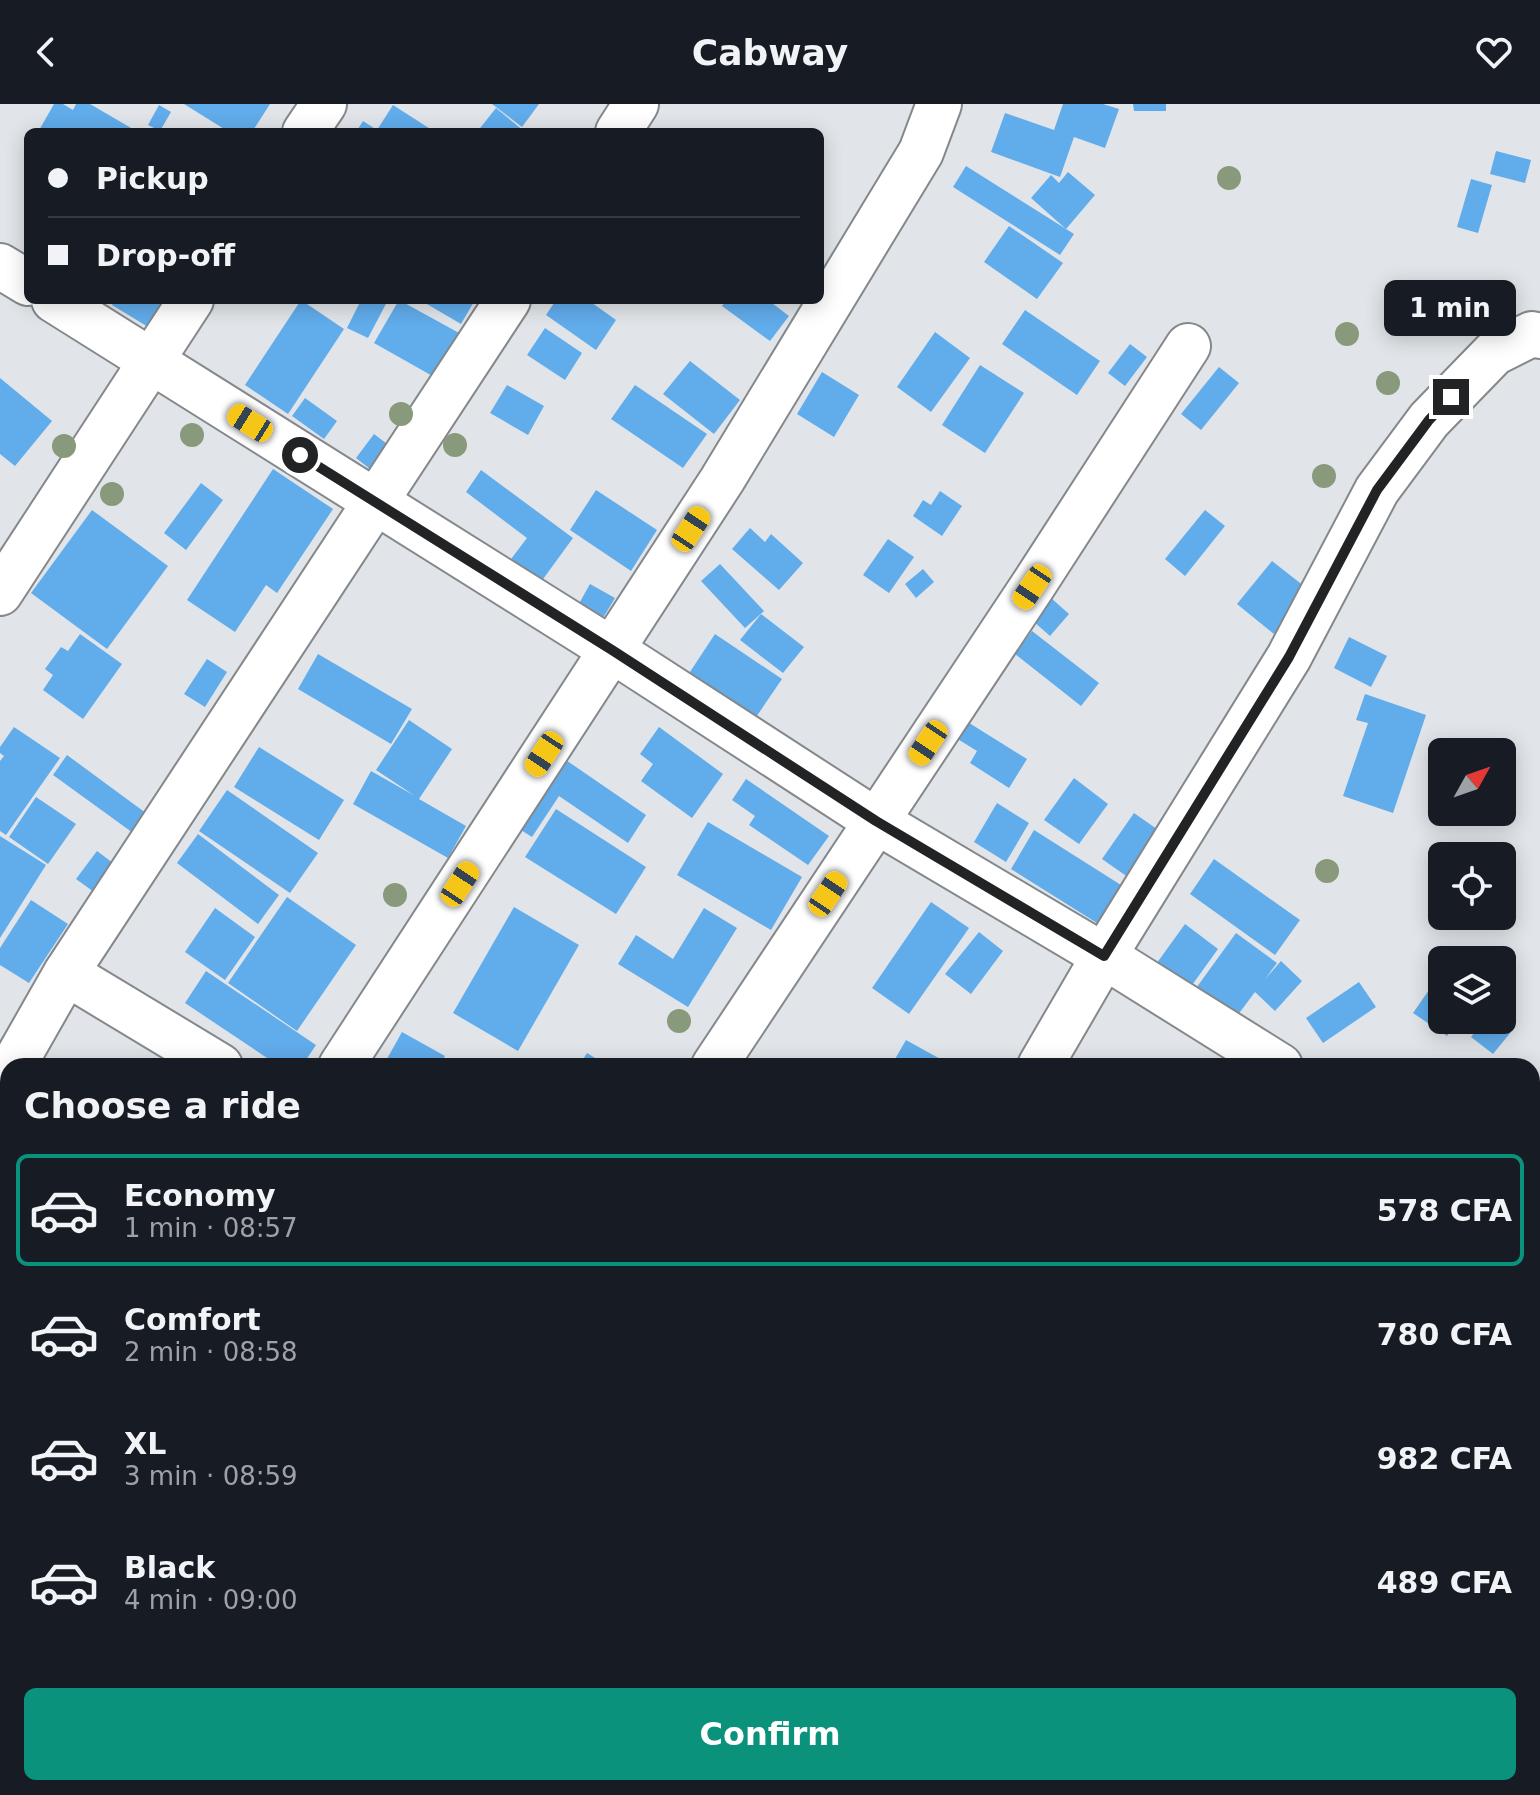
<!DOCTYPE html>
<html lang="en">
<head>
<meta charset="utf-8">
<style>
  :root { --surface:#171b24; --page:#242831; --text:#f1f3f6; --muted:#9ea1a6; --line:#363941; --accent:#0a927d }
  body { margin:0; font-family:"DejaVu Sans",sans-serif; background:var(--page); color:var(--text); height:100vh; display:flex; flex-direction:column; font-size:30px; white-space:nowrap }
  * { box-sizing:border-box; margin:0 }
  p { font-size:26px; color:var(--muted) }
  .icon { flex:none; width:44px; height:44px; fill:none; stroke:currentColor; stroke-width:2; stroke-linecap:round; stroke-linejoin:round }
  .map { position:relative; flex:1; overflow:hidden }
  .side { position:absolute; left:0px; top:954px; width:1540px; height:738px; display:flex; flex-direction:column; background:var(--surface); border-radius:24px 24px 0 0; box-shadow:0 4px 20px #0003 }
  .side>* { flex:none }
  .banner { position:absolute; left:24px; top:24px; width:800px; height:176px; border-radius:12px; box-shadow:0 4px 20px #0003; display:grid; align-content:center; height:176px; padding:0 24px; background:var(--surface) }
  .needle { width:52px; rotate:50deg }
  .controls { position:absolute; left:1428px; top:634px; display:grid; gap:16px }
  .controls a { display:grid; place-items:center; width:88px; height:88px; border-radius:12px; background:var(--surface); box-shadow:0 4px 20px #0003; font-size:40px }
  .end { position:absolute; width:36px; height:36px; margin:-18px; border:10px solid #222325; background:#fff; box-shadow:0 0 0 4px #fff }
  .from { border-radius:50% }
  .bubble { position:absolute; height:56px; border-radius:12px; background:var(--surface); box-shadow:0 4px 20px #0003; font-size:26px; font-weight:800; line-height:56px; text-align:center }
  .car { position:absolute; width:24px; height:48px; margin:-24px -12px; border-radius:10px; box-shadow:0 0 6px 2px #0007; background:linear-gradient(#f5c518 24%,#345 0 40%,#f5c518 0 76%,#345 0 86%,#f5c518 0) }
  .banner b { display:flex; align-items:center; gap:28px; height:76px; font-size:30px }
  .banner b+b { border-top:2px solid var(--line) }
  .banner i { width:20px; height:20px; background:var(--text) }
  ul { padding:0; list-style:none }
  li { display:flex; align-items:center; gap:24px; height:112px; margin:0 16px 12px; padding:0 8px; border:4px solid transparent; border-radius:12px }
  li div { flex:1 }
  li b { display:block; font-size:30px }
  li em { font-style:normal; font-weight:800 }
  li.selected { border-color:var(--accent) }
  li>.icon { width:72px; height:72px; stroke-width:1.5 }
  h2 { padding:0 24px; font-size:36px; line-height:96px }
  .action { display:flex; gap:16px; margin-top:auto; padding:16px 24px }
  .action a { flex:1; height:92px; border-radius:12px; background:var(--accent); color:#fff; font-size:32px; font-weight:800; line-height:92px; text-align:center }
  header { display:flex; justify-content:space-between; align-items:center; height:104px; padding:0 24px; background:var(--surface); font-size:36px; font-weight:800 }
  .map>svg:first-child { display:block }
  .building { fill:#61aceb }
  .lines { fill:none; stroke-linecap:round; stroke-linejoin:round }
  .minor-casing { stroke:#84888b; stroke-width:48 }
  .minor { stroke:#fff; stroke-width:44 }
  .tree { fill:#89997b }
  .route { stroke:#222325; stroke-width:10 }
</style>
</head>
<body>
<header><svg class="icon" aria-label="back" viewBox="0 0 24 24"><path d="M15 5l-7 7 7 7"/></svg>Cabway<svg class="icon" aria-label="heart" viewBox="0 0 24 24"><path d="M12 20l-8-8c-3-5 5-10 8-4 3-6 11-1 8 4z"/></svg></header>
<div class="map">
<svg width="1540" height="1691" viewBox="0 0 1540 1691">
  <rect width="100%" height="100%" fill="#e1e5e9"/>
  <g class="building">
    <path d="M54,0H63L73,6L76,0H90L138,28H38Z"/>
    <path d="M184,0H270L252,28H229Z"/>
    <path d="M492,0H539L522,23Z"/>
    <path d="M1063,0H1103L1119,5L1105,44L1074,33L1060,73L991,48L1005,9L1054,26Z"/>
    <path d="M1133,0H1166V7H1134Z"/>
    <path d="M159,1L171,8L160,27L148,21Z"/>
    <path d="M393,1L435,28H356L363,17L377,26Z"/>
    <path d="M496,4L525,28H477Z"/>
    <path d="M1496,47L1531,56L1525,79L1490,70Z"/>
    <path d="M966,62L1074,130L1060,151L953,83Z"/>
    <path d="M1068,68L1095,91L1066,125L1031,94L1051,71L1059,79Z"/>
    <path d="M1471,75L1492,81L1478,129L1457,123Z"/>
    <path d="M1009,122L1063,159L1037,195L984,158Z"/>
    <path d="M1418,176L1461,200L1447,225L1404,201Z"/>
    <path d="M115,196H171L153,226L112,201Z"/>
    <path d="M301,196L344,225L288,310L245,281Z"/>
    <path d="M361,196H388L368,234L347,224Z"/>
    <path d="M399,196L461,230L436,274L374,239Z"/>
    <path d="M420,196H475L461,220Z"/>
    <path d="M556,196H588L616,216L596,246L546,211Z"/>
    <path d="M726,196H768L789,212L770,237L722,202Z"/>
    <path d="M1025,206L1100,257L1077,291L1002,240Z"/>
    <path d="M545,224L582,249L565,276L527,251Z"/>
    <path d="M935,228L970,254L931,308L897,283Z"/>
    <path d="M1130,240L1147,253L1125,282L1108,269Z"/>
    <path d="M690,257L740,296L714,330L663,290Z"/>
    <path d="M980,261L1024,289L985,349L942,321Z"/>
    <path d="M1219,263L1239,279L1201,326L1181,310Z"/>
    <path d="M822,268L859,291L834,333L797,310Z"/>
    <path d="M0,274L52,317L15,362L0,350Z"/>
    <path d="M507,281L544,302L528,331L490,309Z"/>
    <path d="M635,281L707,330L683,364L611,315Z"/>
    <path d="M305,294L337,317L324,335L292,312Z"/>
    <path d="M374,330L407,355L388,379L356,354Z"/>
    <path d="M273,365L333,405L277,489L266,481L235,528L187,496Z"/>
    <path d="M481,366L573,434L538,482L508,459L527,434L466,388Z"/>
    <path d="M201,379L223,396L186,446L164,429Z"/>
    <path d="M596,386L657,426L631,467L570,426Z"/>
    <path d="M940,387L962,402L942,432L913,412L923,396L931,401Z"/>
    <path d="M92,406L168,462L107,545L31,489Z"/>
    <path d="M1205,406L1225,422L1185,472L1165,455Z"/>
    <path d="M750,424L765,438L771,430L803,459L779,486L732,445Z"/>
    <path d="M888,435L914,453L889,489L863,471Z"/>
    <path d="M1272,457L1309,486L1274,530L1237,500Z"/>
    <path d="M720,460L764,507L745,524L701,477Z"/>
    <path d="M923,465L934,478L916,494L905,480Z"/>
    <path d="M590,480L615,494L600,519L576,505Z"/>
    <path d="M1042,486L1069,510L1050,532L1033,517Z"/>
    <path d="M761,510L804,543L783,569L740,536Z"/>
    <path d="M1032,527L1099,579L1081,602L1015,550Z"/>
    <path d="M80,530L122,560L83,615L43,586L53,571L45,565L61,543L68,547Z"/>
    <path d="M715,530L782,575L752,619L686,574Z"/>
    <path d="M1349,533L1387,552L1371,583L1334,564Z"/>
    <path d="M318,550L412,605L391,640L298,585Z"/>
    <path d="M207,555L227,568L205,603L184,590Z"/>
    <path d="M1365,590L1426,611L1393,709L1343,692L1368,619L1356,616Z"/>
    <path d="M409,616L452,645L419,695L466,722L448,754L353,700L371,667L415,692L376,666Z"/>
    <path d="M966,617L1027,655L1009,684L970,659L977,647L956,634Z"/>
    <path d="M14,623L60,654L6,731L0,727V657L4,652L0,649V643Z"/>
    <path d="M659,623L723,670L692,714L641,677L653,660L640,650Z"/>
    <path d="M259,643L344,696L319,736L234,683Z"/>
    <path d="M67,651L154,715L140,734L53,671Z"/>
    <path d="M560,652L646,711L628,739L559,692L532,733L513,721Z"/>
    <path d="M1074,674L1108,700L1079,740L1044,716Z"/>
    <path d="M746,675L829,732L808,761L749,721L755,712L732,696Z"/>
    <path d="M227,686L318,749L290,789L199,727Z"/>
    <path d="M36,693L76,720L48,760L9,733Z"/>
    <path d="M997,699L1029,719L1006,758L974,738Z"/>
    <path d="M556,705L646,763L616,810L525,753Z"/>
    <path d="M1134,709L1164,730L1132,776L1102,755Z"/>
    <path d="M708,718L802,773L771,826L677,771Z"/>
    <path d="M1034,726L1121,781L1097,819L1011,765Z"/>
    <path d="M198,730L279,791L258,820L177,759Z"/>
    <path d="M0,732L46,761L0,834Z"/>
    <path d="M97,747L121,765L101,793L76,775Z"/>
    <path d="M1214,755L1300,816L1275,851L1190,790Z"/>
    <path d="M287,793L356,841L297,927L228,879Z"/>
    <path d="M31,796L68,820L29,879L0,861V844Z"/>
    <path d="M931,798L969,824L909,910L872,884Z"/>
    <path d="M514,803L579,841L518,947L453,909Z"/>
    <path d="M215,804L255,833L225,876L185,848Z"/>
    <path d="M704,804L737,824L688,903L618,860L636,831L673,855Z"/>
    <path d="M1185,820L1218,845L1187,888L1154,863Z"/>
    <path d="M979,828L1003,847L971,890L945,870Z"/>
    <path d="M1236,829L1277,859L1265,875L1281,857L1302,877L1275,907L1255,888L1234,916L1194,887Z"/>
    <path d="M206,867L316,941L302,962H279L185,899Z"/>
    <path d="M1359,878L1376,903L1323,939L1306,914Z"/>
    <path d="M1429,886L1442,895V916H1458L1447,932L1413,909Z"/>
    <path d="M1502,912L1515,923L1493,950L1471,933L1484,916H1502Z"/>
    <path d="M402,928L445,952L439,962H383Z"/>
    <path d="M906,936L953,962H891Z"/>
    <path d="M587,949L608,962H579Z"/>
    <path d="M1532,1332L1540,1337V1365L1532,1379Z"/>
    <path d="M8,1385V1422L5,1426L0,1422V1398Z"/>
    <path d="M1536,1417L1540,1420V1481L1532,1476V1423Z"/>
    <path d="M0,1579L8,1582L6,1615L0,1612Z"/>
    <path d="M8,1646V1683L0,1679V1663Z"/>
    <path d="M30,1684H55L52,1691H27Z"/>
    <path d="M269,1684H323L332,1688L330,1691H266Z"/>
    <path d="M472,1684H522L537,1691H468Z"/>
    <path d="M1017,1684H1056L1051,1691H1012Z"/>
    <path d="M1167,1684H1236L1247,1691H1162Z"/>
  </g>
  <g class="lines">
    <defs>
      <g id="minor">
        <path d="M305,28L324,0"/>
        <path d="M618,28L636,0"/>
        <path d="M0,162L28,179"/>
        <path d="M54,196L612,546L876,717L1104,852L1280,962"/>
        <path d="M0,489L191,196"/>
        <path d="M66,869L220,962"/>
        <path d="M13,962L66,869L508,196"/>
        <path d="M341,962L722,376L921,48L939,0"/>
        <path d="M714,962L1032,483L1188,242"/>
        <path d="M1040,962L1104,852L1289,553L1377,386L1429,316L1494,249L1532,230L1540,232"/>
        <path d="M0,1181L8,1186"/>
        <path d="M1532,1181L1540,1190"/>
        <path d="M0,1343L8,1328"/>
        <path d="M1532,1672L1540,1658"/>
        <path d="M813,1684L824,1691"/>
        <path d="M1400,1684L1412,1691"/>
        <path d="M120,1691L123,1684"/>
        <path d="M408,1691L411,1684"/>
        <path d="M688,1691L692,1684"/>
        <path d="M1076,1691L1080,1684"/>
      </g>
    </defs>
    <use href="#minor" class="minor-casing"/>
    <use href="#minor" class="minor"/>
  </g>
  <g class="tree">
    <circle cx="1229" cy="74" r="12"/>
    <circle cx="1347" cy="230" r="12"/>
    <circle cx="1388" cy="279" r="12"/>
    <circle cx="401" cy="310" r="12"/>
    <circle cx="192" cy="331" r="12"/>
    <circle cx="455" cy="341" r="12"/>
    <circle cx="64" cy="342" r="12"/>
    <circle cx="1324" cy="372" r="12"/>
    <circle cx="112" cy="390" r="12"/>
    <circle cx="1327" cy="767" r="12"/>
    <circle cx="395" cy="791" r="12"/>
    <circle cx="679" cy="917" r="12"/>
  </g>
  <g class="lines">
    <path class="route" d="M300,351L612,546L876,717L1104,852L1289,553L1377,386L1429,316L1451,293"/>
  </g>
</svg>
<div class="controls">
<a><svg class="needle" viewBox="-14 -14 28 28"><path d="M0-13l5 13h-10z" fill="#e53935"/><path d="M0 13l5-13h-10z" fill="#9ea1a6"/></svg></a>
<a><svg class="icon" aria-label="locate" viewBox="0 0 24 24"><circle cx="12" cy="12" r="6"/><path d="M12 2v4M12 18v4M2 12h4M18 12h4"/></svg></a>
<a><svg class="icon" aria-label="layers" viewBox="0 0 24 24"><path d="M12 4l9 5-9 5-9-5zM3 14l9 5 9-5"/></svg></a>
</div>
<i class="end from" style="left:300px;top:351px"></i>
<i class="end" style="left:1451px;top:293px"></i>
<div class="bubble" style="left:1384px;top:176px;width:132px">1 min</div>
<i class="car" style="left:250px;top:319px;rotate:302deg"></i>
<i class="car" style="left:691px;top:425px;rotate:33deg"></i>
<i class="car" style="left:1032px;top:483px;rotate:214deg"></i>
<i class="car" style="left:928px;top:639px;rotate:214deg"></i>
<i class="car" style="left:544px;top:650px;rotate:213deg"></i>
<i class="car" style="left:460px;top:780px;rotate:33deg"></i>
<i class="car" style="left:828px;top:790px;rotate:34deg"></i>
<div class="banner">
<b><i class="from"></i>Pickup</b>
<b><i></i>Drop-off</b>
</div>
<section class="side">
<h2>Choose a ride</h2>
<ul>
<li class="selected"><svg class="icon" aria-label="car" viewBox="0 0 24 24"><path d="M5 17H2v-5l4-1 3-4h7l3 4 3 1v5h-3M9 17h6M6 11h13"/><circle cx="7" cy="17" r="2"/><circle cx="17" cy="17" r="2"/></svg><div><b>Economy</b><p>1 min · 08:57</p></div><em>578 CFA</em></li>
<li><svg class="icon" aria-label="car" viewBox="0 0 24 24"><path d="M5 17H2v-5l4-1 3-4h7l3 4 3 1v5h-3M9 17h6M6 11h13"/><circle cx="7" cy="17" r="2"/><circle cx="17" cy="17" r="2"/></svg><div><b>Comfort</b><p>2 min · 08:58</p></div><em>780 CFA</em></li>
<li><svg class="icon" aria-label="car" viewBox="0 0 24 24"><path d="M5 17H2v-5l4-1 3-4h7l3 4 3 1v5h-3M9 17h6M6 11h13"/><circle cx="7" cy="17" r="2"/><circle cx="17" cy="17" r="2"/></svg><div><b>XL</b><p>3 min · 08:59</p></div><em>982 CFA</em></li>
<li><svg class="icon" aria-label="car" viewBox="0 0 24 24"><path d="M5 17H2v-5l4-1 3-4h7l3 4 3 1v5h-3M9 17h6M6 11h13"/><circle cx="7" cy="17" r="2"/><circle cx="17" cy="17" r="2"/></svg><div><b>Black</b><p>4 min · 09:00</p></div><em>489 CFA</em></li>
</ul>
<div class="action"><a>Confirm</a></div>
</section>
</div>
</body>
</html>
